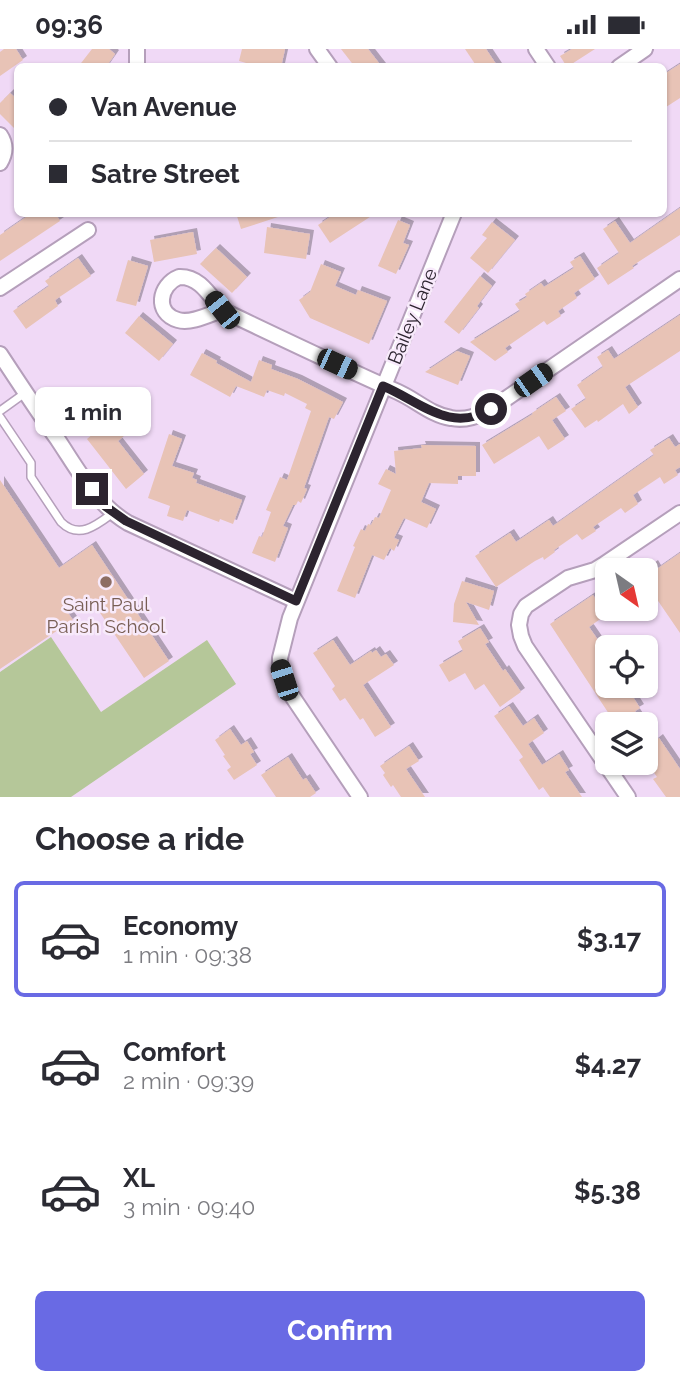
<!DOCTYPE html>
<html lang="en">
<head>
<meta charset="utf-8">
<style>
  :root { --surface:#fff; --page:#f7f7f7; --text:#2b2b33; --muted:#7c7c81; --line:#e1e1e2; --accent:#696ae4 }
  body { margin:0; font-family:Raleway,sans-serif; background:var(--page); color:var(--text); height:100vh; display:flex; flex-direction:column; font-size:26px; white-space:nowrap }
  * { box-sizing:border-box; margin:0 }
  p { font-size:23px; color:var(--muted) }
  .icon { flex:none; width:38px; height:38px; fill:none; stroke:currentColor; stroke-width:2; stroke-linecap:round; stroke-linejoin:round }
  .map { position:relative; height:748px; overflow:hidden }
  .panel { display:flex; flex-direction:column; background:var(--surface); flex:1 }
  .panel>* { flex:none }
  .top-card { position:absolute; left:14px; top:14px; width:653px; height:154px; border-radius:10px; box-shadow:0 2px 5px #0004; display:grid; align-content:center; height:154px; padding:0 35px; background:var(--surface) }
  .needle { width:46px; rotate:146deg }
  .tools { position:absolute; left:595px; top:509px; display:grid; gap:14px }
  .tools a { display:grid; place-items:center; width:63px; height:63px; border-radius:10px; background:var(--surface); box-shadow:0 2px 5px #0004; font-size:35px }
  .end { position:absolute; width:32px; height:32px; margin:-16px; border:9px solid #2c242f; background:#fff; box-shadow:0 0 0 4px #fff }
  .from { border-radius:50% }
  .bubble { position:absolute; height:49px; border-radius:10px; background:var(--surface); box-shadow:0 2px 5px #0004; font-size:23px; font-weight:700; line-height:49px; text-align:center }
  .car { position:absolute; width:21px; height:42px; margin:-21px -10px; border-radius:9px; box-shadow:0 0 5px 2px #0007; background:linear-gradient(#222 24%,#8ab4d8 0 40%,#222 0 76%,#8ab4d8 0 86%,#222 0) }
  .top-card b { display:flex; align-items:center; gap:24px; height:66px; font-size:26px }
  .top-card b+b { border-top:2px solid var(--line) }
  .top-card i { width:18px; height:18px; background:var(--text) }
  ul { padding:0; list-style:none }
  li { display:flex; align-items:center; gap:21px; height:116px; margin:0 14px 10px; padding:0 21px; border:4px solid transparent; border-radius:10px }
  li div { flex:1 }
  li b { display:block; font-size:26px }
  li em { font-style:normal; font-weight:700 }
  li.current { border-color:var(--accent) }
  li>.icon { width:63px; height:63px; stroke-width:1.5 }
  h2 { padding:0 35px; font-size:32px; line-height:84px }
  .cta { display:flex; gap:14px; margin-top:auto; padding:14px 35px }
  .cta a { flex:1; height:80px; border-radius:10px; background:var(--accent); color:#fff; font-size:28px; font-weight:700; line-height:80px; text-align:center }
  .status { display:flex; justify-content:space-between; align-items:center; height:49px; padding:0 35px; background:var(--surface); direction:ltr }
  .status svg { height:19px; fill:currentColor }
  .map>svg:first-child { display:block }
  .green { fill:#b5c799 }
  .building { fill:#e8c3b6; filter:url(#shadow) }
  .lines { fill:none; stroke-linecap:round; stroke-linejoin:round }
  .lane-casing { stroke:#b59fbb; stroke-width:10 }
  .street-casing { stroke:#b59fbb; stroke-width:18 }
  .lane { stroke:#fff; stroke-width:7 }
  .street { stroke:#fff; stroke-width:14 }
  .route { stroke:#2c242f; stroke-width:9 }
  .education-dot { fill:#8d6e63; stroke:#f8eafb; stroke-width:2.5 }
  .labels { text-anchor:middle; stroke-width:5; stroke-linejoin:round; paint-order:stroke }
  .street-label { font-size:19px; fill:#2c242f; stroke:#f8eafb }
  .education-label { font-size:19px; fill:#785e54; stroke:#f8eafb }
</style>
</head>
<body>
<div class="status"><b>09:36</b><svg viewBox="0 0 49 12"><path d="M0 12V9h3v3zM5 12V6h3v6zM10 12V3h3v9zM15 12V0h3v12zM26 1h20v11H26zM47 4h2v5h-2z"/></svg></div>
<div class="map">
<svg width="680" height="748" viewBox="0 0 680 748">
  <defs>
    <filter id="shadow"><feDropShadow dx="4" dy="-4" stdDeviation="0" flood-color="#0004"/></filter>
  </defs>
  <rect width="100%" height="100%" fill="#f0d9f6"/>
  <path class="green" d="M51,588L101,663L207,591L236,635L71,748H0V623Z"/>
  <g class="building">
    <path d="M4,0H16L23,11L0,27V3Z"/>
    <path d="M92,0H109L115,5L106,18H78Z"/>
    <path d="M242,0H285L281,18H261L239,12Z"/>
    <path d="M341,0H368L382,18H355Z"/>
    <path d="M465,0H486L498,18H477Z"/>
    <path d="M572,0H595L567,18L560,7Z"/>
    <path d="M680,15V49L663,60V26Z"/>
    <path d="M10,44L18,51V83L0,65V54Z"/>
    <path d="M680,159V186L632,217L634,219L608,236L597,219L619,204L603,180L615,172L630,194Z"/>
    <path d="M32,164H55L60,172L0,212V186Z"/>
    <path d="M236,164H281V167L241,180Z"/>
    <path d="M336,164H376L330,194L318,176Z"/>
    <path d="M398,171L410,176L403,194L409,196L396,225L378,217Z"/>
    <path d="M492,173L515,191L488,224L470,209L487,189L482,186Z"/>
    <path d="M267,178L310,185L306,210L264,204Z"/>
    <path d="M193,183L197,205L154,213L150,191Z"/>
    <path d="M216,199L247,228L232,244L200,215Z"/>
    <path d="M580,207L595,230L574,244L577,249L558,262L561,267L547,276L544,272L505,299L508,303L495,312L470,293L520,262L515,255L527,248L525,245L541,234L544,238L574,219L570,213Z"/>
    <path d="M78,209L91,227L55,251L58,257L26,280L13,262L49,237L45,232Z"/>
    <path d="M128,211L148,217L136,257L116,252Z"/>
    <path d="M321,215L341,223L335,237L356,246L358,241L387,252L369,295L310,269L299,251L310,243Z"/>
    <path d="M480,227L492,237L477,257L479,259L459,285L444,273Z"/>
    <path d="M680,266V302L625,338L638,358L629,365L623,355L598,373L597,371L585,379L571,360L586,350L577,336L603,318L597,308L608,301L614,310Z"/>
    <path d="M139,267L173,295L159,312L125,284Z"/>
    <path d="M457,302L470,307L458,336L425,323Z"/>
    <path d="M202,304L217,312L216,314L251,333L259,311L272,316L271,320L298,330L343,353L334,370L329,368L304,439L307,440L301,454L298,452L296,456H293L283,477L288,479L275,513L252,504L259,487L262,488L271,463L266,461L280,428L287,431L311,362L305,359L307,355L285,344L284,347L267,341L264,348L236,337L230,348L190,326Z"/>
    <path d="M556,348L566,362L552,371L565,390L548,401L539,387L494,415L482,396L533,365L532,364Z"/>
    <path d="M114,375L124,387L118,392L144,425L126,440L87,390L101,378L105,383Z"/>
    <path d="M169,385L182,390L172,417L194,424L192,429L197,431L196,434L242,451L233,475L220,470L219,473L187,461L183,472L167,467L170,457L148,449Z"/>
    <path d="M669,389L675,398L680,395V418L675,421L678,426L664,435L660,428L633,446L638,455L625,464L621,459L593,478L596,482L582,491L577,485L554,501L555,503L544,511L543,508L535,512L496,538L475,507L510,484L516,493L549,471L553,477L654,406L650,401Z"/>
    <path d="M421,396L476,397V427H458V435L429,434L421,453L436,460L427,479L404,469L394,489L399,491L394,502L390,499L384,511L372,506L355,549L337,542L355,498L353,497L361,480L365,482L368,475L371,476L375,468L379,469L391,441L378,435L386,420L396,425L394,402L422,399Z"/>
    <path d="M0,431L59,519L92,496L169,612L144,629L88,546L66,561L73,571L0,620Z"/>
    <path d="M680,504V584L654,546L651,548L646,539V521L654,515L657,520Z"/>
    <path d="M462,532L494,542L489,561L466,553L479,576L453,573L454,555Z"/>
    <path d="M593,546L606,566L589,578L607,604V637H650L633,648L640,659L635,662L644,676H620L613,666L611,668L550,575Z"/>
    <path d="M480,579L489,593L485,595L503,622L505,620L521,643L500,658L484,635L475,641L465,624L449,633L439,616L463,602L458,592Z"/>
    <path d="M333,591L350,616L371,602L372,604L376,601L381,608L386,605L394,616L363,636L391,678L375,688L363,669L360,671L345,649L340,652L332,640L335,637L313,604Z"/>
    <path d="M509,657L523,677L534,669L544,684L528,695L542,716L559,705L569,721L565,723L582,748H550L543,738L539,741L519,711L523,708L494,667Z"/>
    <path d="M230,680L241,696L247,692L254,703L250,705L257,716L234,731L227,721L231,718L223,707L225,706L215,691Z"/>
    <path d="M646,681L654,693L659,689L680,720V748H666L653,730L657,728L646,712Z"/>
    <path d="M409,697L419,712L406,720L425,748H401L393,736L391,738L383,726L385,724L380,717Z"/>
    <path d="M288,708L303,731L306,729L316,744L310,748H276L261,726Z"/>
  </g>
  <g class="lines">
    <defs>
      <g id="lane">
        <path d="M0,362L25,344"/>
        <path d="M0,368L31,414V428L61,473C79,491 97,476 113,464"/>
      </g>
      <g id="street">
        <path d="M317,0L330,18"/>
        <path d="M536,0L548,18"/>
        <path d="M137,18V0"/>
        <path d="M619,18L645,0"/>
        <path d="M0,86C6,95 6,104 0,114"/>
        <path d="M179,228C200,227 210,247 222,261C210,265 191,275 178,271C154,264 159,236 179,228Z"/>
        <path d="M0,239L88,181"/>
        <path d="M222,261C281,289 339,317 398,343C416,351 431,366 451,369C466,372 478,367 491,360L680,230"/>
        <path d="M0,305C19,334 38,363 58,391C78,421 96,455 128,474L296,552"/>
        <path d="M360,748L290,644L284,631L280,618V609L290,569L454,164"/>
        <path d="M628,748L525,597L521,587L519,576L521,565L526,557L568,529L595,521L603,516L680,464"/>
      </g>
    </defs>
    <use href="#lane" class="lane-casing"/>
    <use href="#street" class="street-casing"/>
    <use href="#lane" class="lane"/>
    <use href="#street" class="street"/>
  </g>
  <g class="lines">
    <path class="route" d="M92,440L105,457L126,472L296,552L383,337C421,353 450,385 491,360"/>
  </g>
  <circle class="education-dot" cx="106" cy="533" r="7"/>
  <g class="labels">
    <g class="street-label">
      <text transform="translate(412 267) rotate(-68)" y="7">Bailey Lane</text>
    </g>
    <g class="education-label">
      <text x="106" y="562">Saint Paul<tspan x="106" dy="22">Parish School</tspan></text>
    </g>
  </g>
</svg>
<div class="tools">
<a><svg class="needle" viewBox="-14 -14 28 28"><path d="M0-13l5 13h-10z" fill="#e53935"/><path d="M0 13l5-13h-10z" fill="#7c7c81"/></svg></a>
<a><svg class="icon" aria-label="locate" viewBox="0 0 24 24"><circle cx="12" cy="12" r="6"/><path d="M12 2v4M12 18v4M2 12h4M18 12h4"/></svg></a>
<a><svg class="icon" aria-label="layers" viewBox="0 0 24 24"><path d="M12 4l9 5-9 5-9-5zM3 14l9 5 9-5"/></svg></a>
</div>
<i class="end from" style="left:491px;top:360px"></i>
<i class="end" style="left:92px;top:440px"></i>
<div class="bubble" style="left:35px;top:338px;width:116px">1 min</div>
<i class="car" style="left:222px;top:261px;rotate:321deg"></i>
<i class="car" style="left:337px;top:315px;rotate:115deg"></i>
<i class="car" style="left:533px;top:331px;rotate:55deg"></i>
<i class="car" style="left:284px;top:631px;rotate:342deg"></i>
<div class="top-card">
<b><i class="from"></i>Van Avenue</b>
<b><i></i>Satre Street</b>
</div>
</div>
<section class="panel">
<h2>Choose a ride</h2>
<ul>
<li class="current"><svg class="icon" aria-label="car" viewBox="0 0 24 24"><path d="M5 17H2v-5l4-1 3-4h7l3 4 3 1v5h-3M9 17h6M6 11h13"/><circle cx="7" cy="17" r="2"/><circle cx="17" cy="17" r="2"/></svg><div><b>Economy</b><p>1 min · 09:38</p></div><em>$3.17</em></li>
<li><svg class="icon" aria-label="car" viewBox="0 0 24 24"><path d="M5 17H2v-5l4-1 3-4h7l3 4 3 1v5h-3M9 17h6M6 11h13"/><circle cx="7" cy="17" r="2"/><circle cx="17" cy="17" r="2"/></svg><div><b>Comfort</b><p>2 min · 09:39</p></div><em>$4.27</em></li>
<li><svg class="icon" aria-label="car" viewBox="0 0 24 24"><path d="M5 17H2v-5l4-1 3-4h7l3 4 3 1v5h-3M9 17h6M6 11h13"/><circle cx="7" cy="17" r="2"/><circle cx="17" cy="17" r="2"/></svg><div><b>XL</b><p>3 min · 09:40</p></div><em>$5.38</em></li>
</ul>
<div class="cta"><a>Confirm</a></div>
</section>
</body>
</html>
